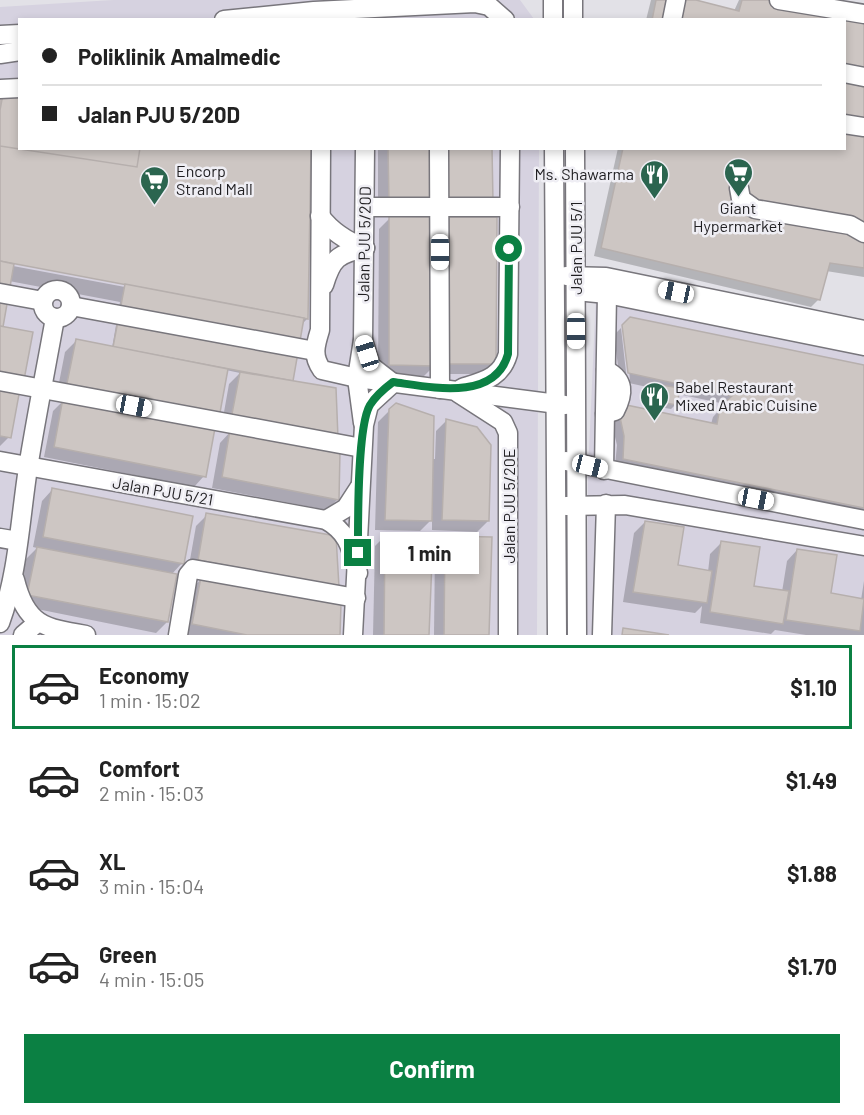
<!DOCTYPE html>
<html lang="en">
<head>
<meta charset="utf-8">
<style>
  :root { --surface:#fff; --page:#f2f2f2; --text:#222; --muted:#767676; --line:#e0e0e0; --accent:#0b8043 }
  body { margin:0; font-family:Barlow,sans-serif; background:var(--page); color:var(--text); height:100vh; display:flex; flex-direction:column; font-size:22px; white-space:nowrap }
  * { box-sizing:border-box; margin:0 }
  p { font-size:20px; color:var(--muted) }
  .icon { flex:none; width:33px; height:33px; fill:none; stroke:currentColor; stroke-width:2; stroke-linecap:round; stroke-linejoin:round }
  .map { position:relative; height:635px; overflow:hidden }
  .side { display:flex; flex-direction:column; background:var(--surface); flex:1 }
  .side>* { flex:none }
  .hud { position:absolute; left:18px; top:18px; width:828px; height:132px; border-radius:0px; box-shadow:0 3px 9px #0003; display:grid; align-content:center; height:132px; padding:0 24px; background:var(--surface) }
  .end { position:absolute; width:27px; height:27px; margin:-14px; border:8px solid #0b8043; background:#fff; box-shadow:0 0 0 3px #fff }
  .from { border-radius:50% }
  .bubble { position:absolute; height:42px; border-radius:0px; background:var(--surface); box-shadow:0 3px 9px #0003; font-size:20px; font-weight:700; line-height:42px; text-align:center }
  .car { position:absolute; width:18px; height:36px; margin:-18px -9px; border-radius:8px; box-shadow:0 0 4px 2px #0007; background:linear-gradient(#fff 24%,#345 0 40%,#fff 0 76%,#345 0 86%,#fff 0) }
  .hud b { display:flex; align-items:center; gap:21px; height:57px; font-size:22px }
  .hud b+b { border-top:2px solid var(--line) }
  .hud i { width:15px; height:15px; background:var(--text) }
  ul { padding:10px 0 0; list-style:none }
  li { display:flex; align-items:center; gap:18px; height:84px; margin:0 12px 9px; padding:0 12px; border:3px solid transparent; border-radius:0px }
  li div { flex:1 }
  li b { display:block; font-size:22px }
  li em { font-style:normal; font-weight:700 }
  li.selected { border-color:var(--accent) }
  li>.icon { width:54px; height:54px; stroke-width:1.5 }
  .cta { display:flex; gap:12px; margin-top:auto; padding:12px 24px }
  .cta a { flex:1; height:69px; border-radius:0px; background:var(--accent); color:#fff; font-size:24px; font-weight:700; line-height:69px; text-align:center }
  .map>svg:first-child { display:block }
  .built { fill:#d6d2e0 }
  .shadow { fill:#0003; fill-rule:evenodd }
  .building { fill:#cdc6c3; stroke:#b6afad; stroke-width:1.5 }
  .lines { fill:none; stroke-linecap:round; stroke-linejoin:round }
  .minor-casing { stroke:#78767c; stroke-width:21 }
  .minor { stroke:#fff; stroke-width:18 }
  .route { stroke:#0b8043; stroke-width:8 }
  .labels { text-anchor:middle; stroke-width:5; stroke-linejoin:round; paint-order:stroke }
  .poi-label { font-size:16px; fill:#201f22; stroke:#efeef4; text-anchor:start }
  .street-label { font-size:16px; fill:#201f22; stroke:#efeef4 }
</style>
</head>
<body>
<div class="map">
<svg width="864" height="635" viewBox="0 0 864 635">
  <rect width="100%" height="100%" fill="#e2e1e7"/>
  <g class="built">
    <path d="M113,0H520L534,19L20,20V148L539,149L537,635H0V7Z"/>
    <path d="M596,296L864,353V635H587L588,472Z"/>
  </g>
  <g class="shadow">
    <path d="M651,0H690L734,11L739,0H776L864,17V277L826,271L819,299L811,307L594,256L618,148H844V20H646Z"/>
    <path d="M0,91L20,148L307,319L302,324L292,382L338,499L327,510L212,488L220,443L231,431L221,429L229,384L240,373L226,370L204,476L194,487L44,457L53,411L64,400L56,398L65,352L76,341L112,348L120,302L9,281L1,328L9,437L0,446ZM13,262L127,284L125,287L13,266Z"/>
    <path d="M378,148H491L378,212Z"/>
    <path d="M390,218L435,365L424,376L378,375L379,229Z"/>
    <path d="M450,218L494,363L483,374H438L439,229Z"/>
    <path d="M624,326L864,367V518L615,466L617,445L609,413L711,424L713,417L725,404L678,394L676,404L671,409L642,404L647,387L620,381L614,335L621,328L627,381L630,380Z"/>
    <path d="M390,410L432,459H435L436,431L447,420L488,521L477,532L432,530V519L420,531L375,530L378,422Z"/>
    <path d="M52,490L182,563L171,575L167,622L156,633L17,605L26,559L37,548L33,547L42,501Z"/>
    <path d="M207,515L338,586L188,571L196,526Z"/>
    <path d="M645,522L676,567L708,572L710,554L721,543L753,587L782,592L787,561L797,550L829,595L861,600L864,581V635H806L775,630L771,634L700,623L702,606L695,613L623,602L634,533Z"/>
    <path d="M386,535L431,536L428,635H373L375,546Z"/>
    <path d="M446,537L491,539L488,635H434L435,548Z"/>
    <path d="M201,579L339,605L338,635H182L191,590Z"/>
  </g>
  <g class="building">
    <path d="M656,0H696L739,11L742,0H784L864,16V268L830,263L820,300L601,248L623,148H844V20H652Z"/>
    <path d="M20,88V148H311L308,319L0,261V90Z"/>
    <path d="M20,88V148H140L137,167L0,146V110L4,89Z"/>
    <path d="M388,148H435L436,201L389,202Z"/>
    <path d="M445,148H492L493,201H446Z"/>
    <path d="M389,216L437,217L436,366L389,365Z"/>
    <path d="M449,217H497L496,364H448Z"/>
    <path d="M0,261L14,264L3,327L0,326Z"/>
    <path d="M125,284L304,318L293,381L113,347Z"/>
    <path d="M630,317L864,365V508L623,459L624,436L617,403L717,424L720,407L732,396L628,373L622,325Z"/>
    <path d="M0,326L33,332L24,380L0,376Z"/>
    <path d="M76,339L228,369L219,418L66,388Z"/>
    <path d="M240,372L336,388L338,438L231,419Z"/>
    <path d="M649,383L680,388L677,405L646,400Z"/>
    <path d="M0,386L20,389L11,438L0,436Z"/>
    <path d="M63,398L215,428L206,477L54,447Z"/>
    <path d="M396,403L434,416L432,521L385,520L389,409Z"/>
    <path d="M446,419L477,427L491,445L489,521L442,520Z"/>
    <path d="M230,430L340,451L339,500L222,477Z"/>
    <path d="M52,488L193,516L184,564L43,537Z"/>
    <path d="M206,513L336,536L339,587L198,560Z"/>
    <path d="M645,521L684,527L678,565L712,571L707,603L633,592Z"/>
    <path d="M385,533L433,535L429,635H384Z"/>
    <path d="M445,536L492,537L489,635H444Z"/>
    <path d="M721,541L760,547L754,586L789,591L783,624L710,612Z"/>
    <path d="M37,547L177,574L168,622L27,595Z"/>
    <path d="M797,549L837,555L831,593L864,599L860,631L786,620Z"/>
    <path d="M201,577L341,604L340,635H247L192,624Z"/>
    <path d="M623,628L669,635H622Z"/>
  </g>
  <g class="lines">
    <defs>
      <g id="minor">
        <path d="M553,0V20"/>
        <path d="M573,0V20"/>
        <path d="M779,0L864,14"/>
        <path d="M224,20L314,11L475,3L489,6L505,20"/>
        <path d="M672,20L676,0"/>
        <path d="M0,35L20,34"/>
        <path d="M0,54L20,51"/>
        <path d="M844,73L864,77"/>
        <path d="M0,89L20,88"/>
        <path d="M844,124L864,127"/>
        <path d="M321,148L320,330C315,346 312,356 322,370L357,378L565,405"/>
        <path d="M439,148L440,389"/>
        <path d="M554,148L557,635"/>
        <path d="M575,148L577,635"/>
        <path d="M739,188L741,199L755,209L850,225L864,233"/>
        <path d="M365,207H510"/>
        <path d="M320,216C332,232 346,241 365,248"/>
        <path d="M566,276L606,277L864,330"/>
        <path d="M324,285C332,258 338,254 365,248"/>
        <circle cx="57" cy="304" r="14"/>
        <path d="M576,291L607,294L864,346"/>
        <path d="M0,293L43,301"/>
        <path d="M71,306L315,351"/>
        <path d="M0,381L362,448"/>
        <path d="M462,388C484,381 501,378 508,354L510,148"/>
        <path d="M458,393L503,422L508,433V635"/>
        <path d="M605,414L615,411C624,394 625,380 606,370"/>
        <path d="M363,423L357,378L363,340L365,148"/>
        <path d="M0,461L326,520C349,533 351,549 358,573"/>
        <path d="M566,461L864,520"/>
        <path d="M604,470L607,294"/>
        <path d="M566,506L625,505L864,546"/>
        <path d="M326,520L346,508L359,488"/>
        <path d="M0,538L18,541"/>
        <path d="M15,580C26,625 44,628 86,635"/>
        <path d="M0,623C18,574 20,520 28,468C36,418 46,368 55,318"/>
        <path d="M23,635L37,623"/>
        <path d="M178,635L188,575L193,569L356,598"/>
        <path d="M353,635L364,425L369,405L393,383L371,366L363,340"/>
        <path d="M602,635L606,504"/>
      </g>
    </defs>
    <use href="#minor" class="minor-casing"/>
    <use href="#minor" class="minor"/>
  </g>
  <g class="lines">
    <path class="route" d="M358,553C358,524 357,427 370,405C375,397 385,388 393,382C430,387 495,402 508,354L509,249"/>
  </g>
  <defs>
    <symbol id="supermarket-pin" viewBox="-11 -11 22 30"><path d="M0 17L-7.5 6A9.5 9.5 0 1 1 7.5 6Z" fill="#2b654f" stroke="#efeef4"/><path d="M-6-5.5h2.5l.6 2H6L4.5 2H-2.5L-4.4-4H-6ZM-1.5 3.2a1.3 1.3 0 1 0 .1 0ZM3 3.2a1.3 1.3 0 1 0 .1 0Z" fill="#fff"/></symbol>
    <symbol id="restaurant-pin" viewBox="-11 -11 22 30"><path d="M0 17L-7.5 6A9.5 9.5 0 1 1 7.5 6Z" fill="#2b654f" stroke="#efeef4"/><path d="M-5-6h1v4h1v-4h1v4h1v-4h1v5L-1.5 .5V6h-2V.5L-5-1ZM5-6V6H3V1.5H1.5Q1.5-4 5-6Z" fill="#fff"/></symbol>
  </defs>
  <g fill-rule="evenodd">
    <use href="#supermarket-pin" x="722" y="156" width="33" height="45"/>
    <use href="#restaurant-pin" x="638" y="158" width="33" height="45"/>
    <use href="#supermarket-pin" x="138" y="164" width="33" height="45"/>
    <use href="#restaurant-pin" x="638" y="380" width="33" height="45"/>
  </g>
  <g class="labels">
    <g class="poi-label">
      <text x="176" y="177">Encorp<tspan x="176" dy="18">Strand Mall</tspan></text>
      <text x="634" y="180" text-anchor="end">Ms. Shawarma</text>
      <text x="738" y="214" text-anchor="middle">Giant<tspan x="738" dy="18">Hypermarket</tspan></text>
      <text x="675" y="393">Babel Restaurant<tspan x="675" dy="18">Mixed Arabic Cuisine</tspan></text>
    </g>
    <g class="street-label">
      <text transform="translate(364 244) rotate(-89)" y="6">Jalan PJU 5/20D</text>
      <text transform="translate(576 248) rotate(-90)" y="6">Jalan PJU 5/1</text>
      <text transform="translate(163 491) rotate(10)" y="6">Jalan PJU 5/21</text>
      <text transform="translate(509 506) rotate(-90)" y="6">Jalan PJU 5/20E</text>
    </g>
  </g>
</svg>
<i class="end from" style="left:509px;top:249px"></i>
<i class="end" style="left:358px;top:553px"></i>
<div class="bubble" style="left:380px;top:532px;width:99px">1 min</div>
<i class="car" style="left:440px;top:252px;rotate:180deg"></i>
<i class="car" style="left:676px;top:292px;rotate:282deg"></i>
<i class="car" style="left:576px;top:331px;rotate:180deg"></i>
<i class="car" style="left:367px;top:353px;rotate:343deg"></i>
<i class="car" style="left:134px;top:406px;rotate:101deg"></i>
<i class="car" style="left:590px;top:466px;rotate:104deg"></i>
<i class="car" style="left:756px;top:499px;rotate:101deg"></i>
<div class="hud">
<b><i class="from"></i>Poliklinik Amalmedic</b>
<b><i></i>Jalan PJU 5/20D</b>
</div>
</div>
<section class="side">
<ul>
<li class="selected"><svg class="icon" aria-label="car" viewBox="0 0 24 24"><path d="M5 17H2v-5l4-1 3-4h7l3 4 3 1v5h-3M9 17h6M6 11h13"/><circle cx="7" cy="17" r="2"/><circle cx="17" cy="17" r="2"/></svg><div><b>Economy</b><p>1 min · 15:02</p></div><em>$1.10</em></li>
<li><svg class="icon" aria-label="car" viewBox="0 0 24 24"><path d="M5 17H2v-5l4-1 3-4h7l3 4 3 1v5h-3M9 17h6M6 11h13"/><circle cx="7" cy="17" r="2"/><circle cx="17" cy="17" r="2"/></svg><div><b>Comfort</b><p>2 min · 15:03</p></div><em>$1.49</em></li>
<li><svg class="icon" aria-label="car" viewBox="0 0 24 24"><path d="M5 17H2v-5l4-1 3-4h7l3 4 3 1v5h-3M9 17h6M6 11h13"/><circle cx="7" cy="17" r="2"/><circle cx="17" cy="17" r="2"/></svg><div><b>XL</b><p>3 min · 15:04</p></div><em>$1.88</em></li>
<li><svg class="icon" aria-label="car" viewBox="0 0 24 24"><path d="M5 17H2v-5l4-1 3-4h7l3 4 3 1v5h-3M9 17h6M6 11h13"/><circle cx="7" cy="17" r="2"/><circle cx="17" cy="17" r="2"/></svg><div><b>Green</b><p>4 min · 15:05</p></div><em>$1.70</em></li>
</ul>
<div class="cta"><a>Confirm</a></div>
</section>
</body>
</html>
